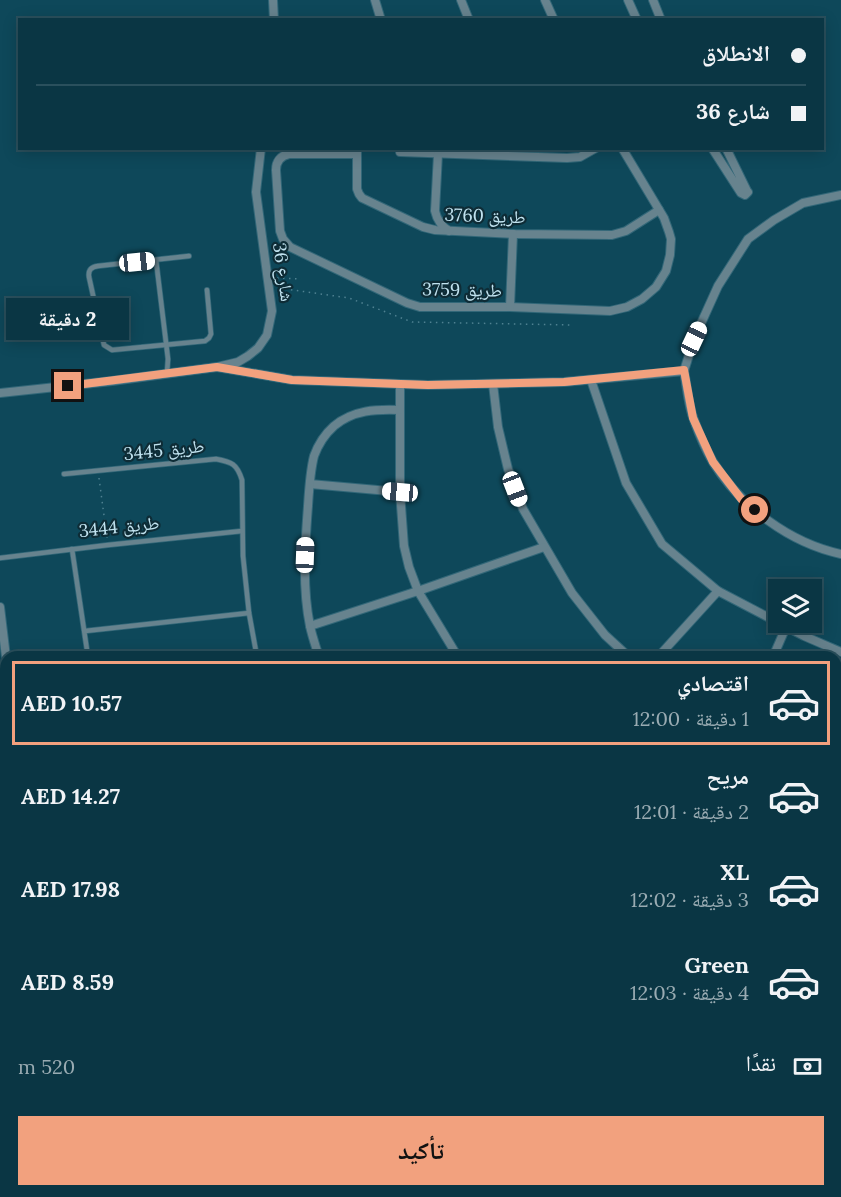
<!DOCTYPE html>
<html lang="ar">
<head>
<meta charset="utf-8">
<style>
  :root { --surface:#0a3644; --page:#18414f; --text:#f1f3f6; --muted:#99abb2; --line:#2a505d; --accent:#f2a17e }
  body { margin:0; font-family:Lora,"Noto Naskh Arabic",serif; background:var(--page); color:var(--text); direction:rtl; height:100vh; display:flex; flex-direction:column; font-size:22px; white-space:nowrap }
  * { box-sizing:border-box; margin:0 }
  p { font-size:20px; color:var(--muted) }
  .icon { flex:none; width:33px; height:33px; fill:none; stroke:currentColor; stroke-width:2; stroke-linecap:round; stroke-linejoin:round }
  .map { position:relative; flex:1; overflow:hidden; direction:ltr }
  .sheet { position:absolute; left:0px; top:651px; width:842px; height:546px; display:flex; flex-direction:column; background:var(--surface); border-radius:18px 18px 0 0; box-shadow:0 3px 15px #0003,0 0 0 2px var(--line); direction:rtl }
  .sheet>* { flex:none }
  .hud { position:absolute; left:18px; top:18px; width:806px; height:132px; border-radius:0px; box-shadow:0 3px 15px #0003,0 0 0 2px var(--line); direction:rtl; display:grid; align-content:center; height:132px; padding:0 18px; background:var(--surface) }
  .controls { position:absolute; left:768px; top:579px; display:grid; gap:12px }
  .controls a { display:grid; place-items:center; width:54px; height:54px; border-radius:0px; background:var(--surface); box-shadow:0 3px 15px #0003,0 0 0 2px var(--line); font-size:30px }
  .end { position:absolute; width:27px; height:27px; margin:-14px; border:8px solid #f2a17e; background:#111; box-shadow:0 0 0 3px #111 }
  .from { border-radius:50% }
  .bubble { position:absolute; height:42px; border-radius:0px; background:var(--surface); box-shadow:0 3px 15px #0003,0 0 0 2px var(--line); font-size:20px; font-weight:700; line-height:42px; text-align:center; direction:rtl }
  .car { position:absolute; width:18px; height:36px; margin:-18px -9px; border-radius:8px; box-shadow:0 0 4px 2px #0007; background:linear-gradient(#fff 24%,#345 0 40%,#fff 0 76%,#345 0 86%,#fff 0) }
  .hud b { display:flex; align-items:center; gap:21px; height:57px; font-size:22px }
  .hud b+b { border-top:2px solid var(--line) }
  .hud i { width:15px; height:15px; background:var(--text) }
  ul { padding:10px 0 0; list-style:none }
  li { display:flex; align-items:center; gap:18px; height:84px; margin:0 12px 9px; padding:0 6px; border:3px solid transparent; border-radius:0px }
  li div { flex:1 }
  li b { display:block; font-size:22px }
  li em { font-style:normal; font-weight:700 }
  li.selected { border-color:var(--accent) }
  li>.icon { width:54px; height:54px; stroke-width:1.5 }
  .pay { display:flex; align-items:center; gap:15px; height:66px; padding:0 18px; font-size:22px }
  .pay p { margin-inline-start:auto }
  .cta { display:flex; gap:12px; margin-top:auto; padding:12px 18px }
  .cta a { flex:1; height:69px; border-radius:0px; background:var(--accent); color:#111; font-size:24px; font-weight:700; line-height:69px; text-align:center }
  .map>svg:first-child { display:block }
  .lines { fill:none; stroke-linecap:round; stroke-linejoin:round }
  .service-casing { stroke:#326778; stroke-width:6 }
  .minor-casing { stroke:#326778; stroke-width:10 }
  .path { stroke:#4f8191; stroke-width:1.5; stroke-dasharray:1.5 4.5; stroke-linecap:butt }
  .service { stroke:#67838e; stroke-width:4.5 }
  .minor { stroke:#67838e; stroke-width:8 }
  .route { stroke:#f2a17e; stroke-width:8 }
  .labels { text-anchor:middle; stroke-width:4.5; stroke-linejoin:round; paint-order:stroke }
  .street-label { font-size:18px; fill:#c0e2ef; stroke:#0e2c36 }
</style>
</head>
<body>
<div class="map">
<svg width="841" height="1197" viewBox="0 0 841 1197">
  <rect width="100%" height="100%" fill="#0e485a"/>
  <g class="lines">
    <defs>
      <g id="service">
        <path d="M189,256L98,266C91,267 88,270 89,277L104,345L112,350L205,341L209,338L211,334L207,290"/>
        <path d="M156,260L168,359L167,373"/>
        <path d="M64,474L216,459C232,462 237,464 242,480L243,556L249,613L257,657"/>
        <path d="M72,549L88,657"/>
        <path d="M0,558L108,545L242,531"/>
        <path d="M85,631L249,613"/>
        <path d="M6,880C1,888 3,894 6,903"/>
      </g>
      <g id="minor">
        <path d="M273,0L274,20"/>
        <path d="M375,0L381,20"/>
        <path d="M461,0L469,20"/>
        <path d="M545,0L554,20"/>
        <path d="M628,0L637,20"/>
        <path d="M653,0L661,20"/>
        <path d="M357,148V189L359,194L362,198L423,227L435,230L513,234L612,235L626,231L659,210"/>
        <path d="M712,148L741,193L745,195L748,192L747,191L726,148"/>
        <path d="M400,152L567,158L580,157L596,148"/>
        <path d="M357,154H289C280,156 276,162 276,170L280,231L283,239L290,247L407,303L420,307H510L610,311L627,307L642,299L656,287L666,271L670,255L671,239L669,232L664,218L622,148"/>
        <path d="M438,154L435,211C437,220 441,226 449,231"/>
        <path d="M510,307L513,234"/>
        <path d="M217,367L292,380L428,385L564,382L684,371L694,339L718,286L748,239L774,220L803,203L841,195"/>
        <path d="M684,371C687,386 688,405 694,420C699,434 706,450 713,462C741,507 790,543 841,554"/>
        <path d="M591,380L626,483L662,544L718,591L804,636L841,652"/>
        <path d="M400,384V492L404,546L409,567L418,591L458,657"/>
        <path d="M493,384L498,427L508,469L523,509L572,593L605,635L629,657"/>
        <path d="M0,393L112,381L217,367L238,362L248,356L258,348L267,335L272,311L256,192L261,148"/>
        <path d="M310,484L400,492"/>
        <path d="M0,607L6,657"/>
        <path d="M310,626L418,591L544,547"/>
        <path d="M319,657C316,647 312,636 310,626C302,587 305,545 308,506C309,490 310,472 314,456C318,445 325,434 334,426C353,410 376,409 400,410"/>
        <path d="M658,657L718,591"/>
        <path d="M773,657L786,627"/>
        <path d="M836,726L841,680"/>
        <path d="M0,834L6,832"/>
        <path d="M836,841L841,840"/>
        <path d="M836,958L841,957"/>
        <path d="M0,994L6,992"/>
        <path d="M836,1104L841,1101"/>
        <path d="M251,1191V1197"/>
        <path d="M807,1191L811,1197"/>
        <path d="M2,1197L27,1191"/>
        <path d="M434,1197L576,1191"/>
      </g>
    </defs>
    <use href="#service" class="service-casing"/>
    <use href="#minor" class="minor-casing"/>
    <g class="path">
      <path d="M277,278L301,279"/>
      <path d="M279,288L349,298L412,322L572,325"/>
      <path d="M99,478L107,538"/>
    </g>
    <use href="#service" class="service"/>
    <use href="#minor" class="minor"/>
  </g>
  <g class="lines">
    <path class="route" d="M68,386L217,367L292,380L428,385L564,382L684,370L693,418L713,462L742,500L755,510"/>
  </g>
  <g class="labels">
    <g class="street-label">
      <text transform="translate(485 216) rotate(2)" y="6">طريق 3760</text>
      <text transform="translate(283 272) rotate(82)" y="6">شارع 36</text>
      <text transform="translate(462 290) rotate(1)" y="6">طريق 3759</text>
      <text transform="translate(164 450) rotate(-6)" y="6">طريق 3445</text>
      <text transform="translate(119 527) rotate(-6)" y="6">طريق 3444</text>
    </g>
  </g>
</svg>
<div class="controls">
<a><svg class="icon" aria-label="layers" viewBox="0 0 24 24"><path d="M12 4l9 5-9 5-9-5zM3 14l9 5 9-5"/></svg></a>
</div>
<i class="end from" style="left:755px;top:510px"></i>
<i class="end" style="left:68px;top:386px"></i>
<div class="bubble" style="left:6px;top:298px;width:123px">2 دقيقة</div>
<i class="car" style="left:137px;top:262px;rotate:84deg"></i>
<i class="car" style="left:694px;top:339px;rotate:25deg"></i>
<i class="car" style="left:515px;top:489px;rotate:159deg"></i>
<i class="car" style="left:400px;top:492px;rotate:275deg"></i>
<i class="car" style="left:305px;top:555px;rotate:2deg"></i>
<div class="hud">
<b><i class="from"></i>الانطلاق</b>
<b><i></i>شارع 36</b>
</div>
<section class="sheet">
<ul>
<li class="selected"><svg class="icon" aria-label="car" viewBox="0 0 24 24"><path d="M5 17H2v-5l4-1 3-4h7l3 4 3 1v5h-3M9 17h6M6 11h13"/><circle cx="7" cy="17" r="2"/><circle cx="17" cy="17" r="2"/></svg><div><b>اقتصادي</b><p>1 دقيقة · 12:00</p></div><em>AED 10.57</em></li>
<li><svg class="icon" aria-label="car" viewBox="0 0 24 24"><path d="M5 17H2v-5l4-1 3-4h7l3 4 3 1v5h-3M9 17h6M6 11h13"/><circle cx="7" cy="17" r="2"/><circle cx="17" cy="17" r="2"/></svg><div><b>مريح</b><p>2 دقيقة · 12:01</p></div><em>AED 14.27</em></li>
<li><svg class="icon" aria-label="car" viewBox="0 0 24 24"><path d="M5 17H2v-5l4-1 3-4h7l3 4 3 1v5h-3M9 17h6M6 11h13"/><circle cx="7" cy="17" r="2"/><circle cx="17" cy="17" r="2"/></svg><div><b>XL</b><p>3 دقيقة · 12:02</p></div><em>AED 17.98</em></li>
<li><svg class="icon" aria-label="car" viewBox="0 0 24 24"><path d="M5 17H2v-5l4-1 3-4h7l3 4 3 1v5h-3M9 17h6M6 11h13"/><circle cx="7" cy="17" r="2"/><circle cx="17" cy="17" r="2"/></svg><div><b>Green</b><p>4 دقيقة · 12:03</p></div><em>AED 8.59</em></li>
</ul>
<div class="pay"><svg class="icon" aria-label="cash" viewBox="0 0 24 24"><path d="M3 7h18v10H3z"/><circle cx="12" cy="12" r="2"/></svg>نقدًا<p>520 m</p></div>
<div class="cta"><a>تأكيد</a></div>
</section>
</div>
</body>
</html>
